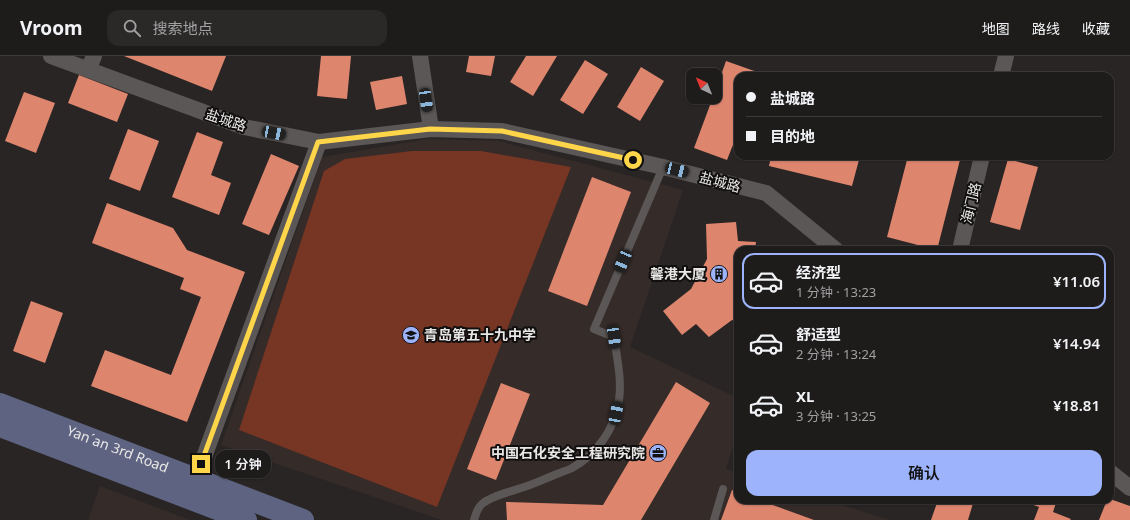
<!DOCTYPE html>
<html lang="zh">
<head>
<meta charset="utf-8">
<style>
  :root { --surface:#1e1c1b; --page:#2b2928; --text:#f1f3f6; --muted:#a1a1a3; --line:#3c3a3a; --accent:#9db4fd }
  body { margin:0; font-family:"Noto Sans","Noto Sans SC",sans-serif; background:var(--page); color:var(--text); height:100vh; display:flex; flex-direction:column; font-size:15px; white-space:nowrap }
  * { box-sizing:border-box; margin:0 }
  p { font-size:13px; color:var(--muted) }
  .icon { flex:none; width:22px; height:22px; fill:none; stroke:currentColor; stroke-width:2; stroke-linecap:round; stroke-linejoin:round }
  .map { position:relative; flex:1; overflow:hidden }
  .sheet { position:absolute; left:734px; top:190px; width:380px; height:258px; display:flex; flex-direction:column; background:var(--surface); border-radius:12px; box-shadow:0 1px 3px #0004,0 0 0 1px var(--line) }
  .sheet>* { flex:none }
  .top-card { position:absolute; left:734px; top:16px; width:380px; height:88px; border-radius:12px; box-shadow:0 1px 3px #0004,0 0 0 1px var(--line); display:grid; align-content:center; height:88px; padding:0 12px; background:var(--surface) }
  .needle { width:26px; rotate:317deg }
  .fabs { position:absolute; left:686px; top:12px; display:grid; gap:8px }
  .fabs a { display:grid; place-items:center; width:36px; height:36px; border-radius:8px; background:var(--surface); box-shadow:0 1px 3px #0004,0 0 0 1px var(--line); font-size:20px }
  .end { position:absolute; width:18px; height:18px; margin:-9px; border:5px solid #ffd54a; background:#111; box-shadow:0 0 0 2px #111 }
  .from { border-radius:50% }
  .bubble { position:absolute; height:28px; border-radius:12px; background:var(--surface); box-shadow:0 1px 3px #0004,0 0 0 1px var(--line); font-size:13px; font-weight:600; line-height:28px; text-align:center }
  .car { position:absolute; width:12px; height:24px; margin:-12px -6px; border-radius:5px; box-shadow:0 0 3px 1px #0007; background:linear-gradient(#222 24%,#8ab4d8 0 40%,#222 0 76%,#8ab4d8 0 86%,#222 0) }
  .top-card b { display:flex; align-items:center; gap:14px; height:38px; font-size:15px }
  .top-card b+b { border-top:1px solid var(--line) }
  .top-card i { width:10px; height:10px; background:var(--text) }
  ul { padding:7px 0 0; list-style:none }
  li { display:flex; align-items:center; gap:12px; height:56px; margin:0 8px 6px; padding:0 4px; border:2px solid transparent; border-radius:12px }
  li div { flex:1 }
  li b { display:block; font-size:15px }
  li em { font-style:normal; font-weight:600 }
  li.current { border-color:var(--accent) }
  li>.icon { width:36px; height:36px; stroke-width:1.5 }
  .cta { display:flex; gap:8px; margin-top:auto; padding:8px 12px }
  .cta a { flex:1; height:46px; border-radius:12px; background:var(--accent); color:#111; font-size:16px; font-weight:600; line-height:46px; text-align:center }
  header { display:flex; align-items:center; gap:24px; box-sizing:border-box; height:56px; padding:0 20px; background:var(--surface); border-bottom:1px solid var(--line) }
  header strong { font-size:19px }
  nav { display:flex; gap:22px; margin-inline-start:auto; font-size:14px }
  .search { width:280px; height:36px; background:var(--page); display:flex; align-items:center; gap:10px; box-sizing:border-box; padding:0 14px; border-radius:12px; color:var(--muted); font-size:15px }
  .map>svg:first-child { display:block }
  .built { fill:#352b28 }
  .green { fill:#773524 }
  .building { fill:#de856e }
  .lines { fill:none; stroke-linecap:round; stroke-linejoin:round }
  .lane { stroke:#5b5756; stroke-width:8 }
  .street { stroke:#5b5756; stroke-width:16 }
  .secondary { stroke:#5d6381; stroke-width:22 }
  .route { stroke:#ffd54a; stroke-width:5 }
  .labels { text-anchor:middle; stroke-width:4; stroke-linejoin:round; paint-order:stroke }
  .street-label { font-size:14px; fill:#e9e7e6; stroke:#100e0e }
  .poi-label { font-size:14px; font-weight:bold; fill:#e9e7e6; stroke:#100e0e; text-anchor:end }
</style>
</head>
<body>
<header>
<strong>Vroom</strong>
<div class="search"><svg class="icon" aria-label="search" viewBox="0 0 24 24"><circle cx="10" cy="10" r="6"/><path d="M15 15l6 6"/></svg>搜索地点</div>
<nav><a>地图</a><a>路线</a><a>收藏</a></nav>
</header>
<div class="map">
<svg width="1130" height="464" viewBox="0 0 1130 464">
  <rect width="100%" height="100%" fill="#282524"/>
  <g class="built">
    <path d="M427,83L499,85L683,134L630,291L738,342V374L726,413L738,417V444H826L890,464H442L221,389L322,101Z"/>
    <path d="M100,430L190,464H88Z"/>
  </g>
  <path class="green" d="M412,95H481L571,111L437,451L239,374L324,115L345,103Z"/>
  <g class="building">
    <path d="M124,0H226L212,35Z"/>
    <path d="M321,0H351L347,43L317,40Z"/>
    <path d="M469,0H495L491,20L466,16Z"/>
    <path d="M526,0H557L533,40L510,26Z"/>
    <path d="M585,4L608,18L583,58L560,44Z"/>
    <path d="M726,5L760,17L759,20H738V76L727,104L694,92L713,41H715V36Z"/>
    <path d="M641,11L664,25L640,65L617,51Z"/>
    <path d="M79,19L128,38L117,66L68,47Z"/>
    <path d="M402,20L407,48L376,54L370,26Z"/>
    <path d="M24,36L55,47L36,97L5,85Z"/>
    <path d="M128,73L159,85L140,135L109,123Z"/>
    <path d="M197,76L223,86L211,119L231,127L219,159L172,141Z"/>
    <path d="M271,98L299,110L269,179L242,168Z"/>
    <path d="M771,100H860L852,130L769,110Z"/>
    <path d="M908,100H961L937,194L887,181Z"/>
    <path d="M1008,103L1038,111L1020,174L990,166Z"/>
    <path d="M592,121L631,136L587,250L548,235Z"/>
    <path d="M107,147L173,172L187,194L245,216L187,366L91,330L105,294L171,319L201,241L180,233L184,222L92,187Z"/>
    <path d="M736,166L738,185L756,186L755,194H738V266L732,264L709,281L696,268L682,279L663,255L691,233L707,203L706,168Z"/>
    <path d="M1030,190L1042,194H1029Z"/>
    <path d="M31,245L63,257L45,307L13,295Z"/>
    <path d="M676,326L710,347L641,464H507L506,446L603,449Z"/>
    <path d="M501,327L530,338L496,424L467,413Z"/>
    <path d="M732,434L738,436V444H759L814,464H721Z"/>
    <path d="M1110,443L1130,450V464H1099L1107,444H1110Z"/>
    <path d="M856,444H872L871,449Z"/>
    <path d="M938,444H974L968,464H931Z"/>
    <path d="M1020,444H1057L1053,456L1071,463L1070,464H1034L1039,451Z"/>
  </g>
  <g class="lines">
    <g class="lane">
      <path d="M474,464C476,458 477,452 482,448C491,440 510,436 521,432C532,429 542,424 552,420C559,417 566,415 572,412C597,398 615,373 619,344C622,324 617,302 614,281L594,273L663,111"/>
      <path d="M714,464L723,433"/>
    </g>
    <g class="street">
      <path d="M51,0L244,71L319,86L431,73L502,75L663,111L766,137L836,194"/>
      <path d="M420,0L431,73"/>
      <path d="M88,14L94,0"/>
      <path d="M1001,20L1006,0"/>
      <path d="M960,194L982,100"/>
      <path d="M1110,416L1130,432"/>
      <path d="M196,423L319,86"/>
    </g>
    <g class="secondary">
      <path id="s1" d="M0,348L303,464"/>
      <path d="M0,370L246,464"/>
    </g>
  </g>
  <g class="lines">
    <path class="route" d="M201,408L318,86L430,73L502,75L633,104"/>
  </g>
  <defs>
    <symbol id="building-disc" viewBox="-11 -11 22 22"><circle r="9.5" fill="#9db4fd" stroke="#100e0e"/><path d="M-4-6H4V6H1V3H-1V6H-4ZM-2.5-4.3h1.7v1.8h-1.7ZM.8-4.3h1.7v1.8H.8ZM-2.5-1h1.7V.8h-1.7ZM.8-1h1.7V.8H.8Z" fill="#111"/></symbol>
    <symbol id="school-disc" viewBox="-11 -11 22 22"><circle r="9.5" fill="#9db4fd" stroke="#100e0e"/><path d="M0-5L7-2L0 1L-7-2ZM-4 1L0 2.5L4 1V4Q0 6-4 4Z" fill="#111"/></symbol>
    <symbol id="office-disc" viewBox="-11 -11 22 22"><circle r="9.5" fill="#9db4fd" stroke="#100e0e"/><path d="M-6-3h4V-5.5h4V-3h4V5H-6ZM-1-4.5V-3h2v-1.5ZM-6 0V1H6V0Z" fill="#111"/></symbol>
  </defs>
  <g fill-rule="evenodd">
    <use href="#building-disc" x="709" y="208" width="20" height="20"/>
    <use href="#school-disc" x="401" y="269" width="20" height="20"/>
    <use href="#office-disc" x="648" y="387" width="20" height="20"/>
  </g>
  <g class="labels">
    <g class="street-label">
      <text transform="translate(226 64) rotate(19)" y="5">盐城路</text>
      <text transform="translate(720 126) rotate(15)" y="5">盐城路</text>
      <text transform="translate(971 147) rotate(-76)" y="5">海门路</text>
      <text dy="5" stroke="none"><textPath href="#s1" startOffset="126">Yan´an 3rd Road</textPath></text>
    </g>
    <g class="poi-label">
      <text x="706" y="223">馨港大厦</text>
      <text x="424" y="284" text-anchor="start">青岛第五十九中学</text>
      <text x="645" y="402">中国石化安全工程研究院</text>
    </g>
  </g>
</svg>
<div class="fabs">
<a><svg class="needle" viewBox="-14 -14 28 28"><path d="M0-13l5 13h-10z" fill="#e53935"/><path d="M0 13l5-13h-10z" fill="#a1a1a3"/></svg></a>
</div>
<i class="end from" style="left:633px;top:104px"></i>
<i class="end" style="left:201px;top:408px"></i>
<div class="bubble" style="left:215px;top:394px;width:56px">1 分钟</div>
<i class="car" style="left:426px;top:44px;rotate:172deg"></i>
<i class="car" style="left:274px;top:77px;rotate:101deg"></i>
<i class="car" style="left:677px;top:114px;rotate:104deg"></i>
<i class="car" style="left:623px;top:205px;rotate:203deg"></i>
<i class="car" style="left:614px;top:281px;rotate:172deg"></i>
<i class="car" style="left:616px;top:357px;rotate:11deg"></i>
<div class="top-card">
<b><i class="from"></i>盐城路</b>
<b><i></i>目的地</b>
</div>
<section class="sheet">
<ul>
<li class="current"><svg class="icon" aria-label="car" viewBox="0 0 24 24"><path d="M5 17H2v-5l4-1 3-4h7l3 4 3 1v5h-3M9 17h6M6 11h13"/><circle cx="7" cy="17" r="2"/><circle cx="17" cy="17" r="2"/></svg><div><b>经济型</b><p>1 分钟 · 13:23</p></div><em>¥11.06</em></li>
<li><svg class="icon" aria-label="car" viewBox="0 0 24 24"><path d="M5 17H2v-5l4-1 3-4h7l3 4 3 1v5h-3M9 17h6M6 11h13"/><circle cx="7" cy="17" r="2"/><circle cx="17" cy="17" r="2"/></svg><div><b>舒适型</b><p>2 分钟 · 13:24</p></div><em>¥14.94</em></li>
<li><svg class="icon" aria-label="car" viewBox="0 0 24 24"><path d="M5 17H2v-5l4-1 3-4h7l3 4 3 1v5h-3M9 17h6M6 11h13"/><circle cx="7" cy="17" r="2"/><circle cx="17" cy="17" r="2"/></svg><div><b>XL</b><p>3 分钟 · 13:25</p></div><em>¥18.81</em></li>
</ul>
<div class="cta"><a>确认</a></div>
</section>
</div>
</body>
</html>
